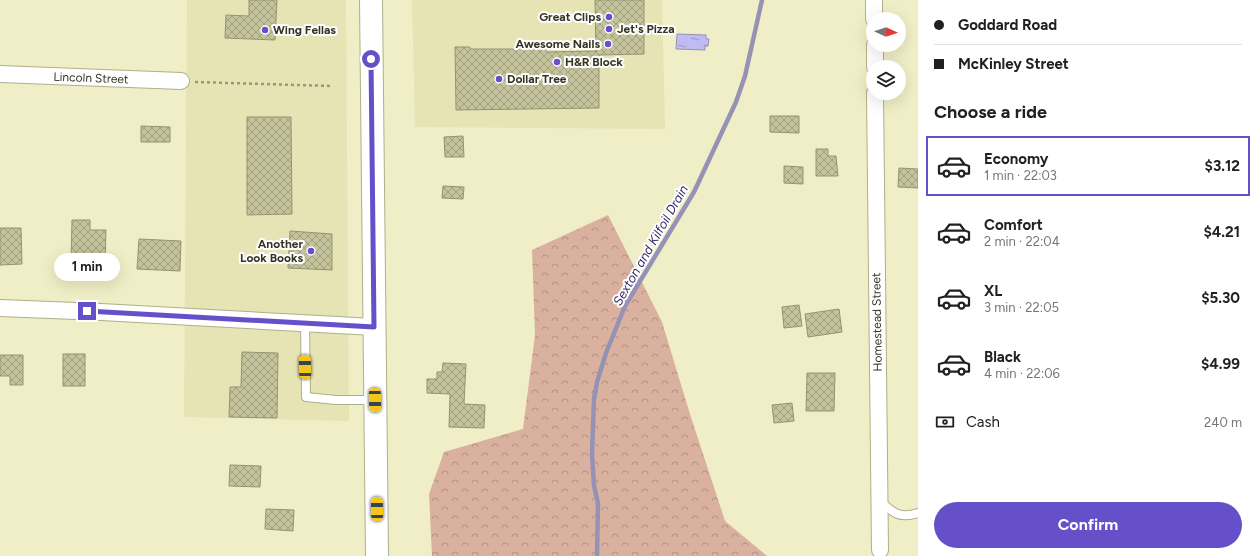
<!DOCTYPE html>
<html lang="en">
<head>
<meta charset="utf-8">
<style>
  :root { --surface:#fff; --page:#f6f6f6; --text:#202124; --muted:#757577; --line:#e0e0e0; --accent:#6550c9 }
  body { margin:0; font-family:Figtree,sans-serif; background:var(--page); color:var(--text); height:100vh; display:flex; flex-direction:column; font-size:15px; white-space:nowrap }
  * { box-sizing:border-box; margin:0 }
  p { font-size:13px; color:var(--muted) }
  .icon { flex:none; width:22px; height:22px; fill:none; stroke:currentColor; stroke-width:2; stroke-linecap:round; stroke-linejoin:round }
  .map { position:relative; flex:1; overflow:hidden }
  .details { display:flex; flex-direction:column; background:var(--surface); width:340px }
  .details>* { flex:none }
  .hud { display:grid; align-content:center; height:88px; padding:0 16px; background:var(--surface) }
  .needle { width:26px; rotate:93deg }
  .fabs { position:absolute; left:866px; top:12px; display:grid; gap:8px }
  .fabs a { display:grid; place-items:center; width:40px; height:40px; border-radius:50%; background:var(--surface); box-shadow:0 4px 16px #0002; font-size:20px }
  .end { position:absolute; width:18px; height:18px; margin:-9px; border:5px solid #6550c9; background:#fff; box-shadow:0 0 0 2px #fff }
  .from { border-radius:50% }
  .bubble { position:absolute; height:28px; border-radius:14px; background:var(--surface); box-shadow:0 4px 16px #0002; font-size:13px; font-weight:700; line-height:28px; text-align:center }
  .car { position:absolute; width:12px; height:24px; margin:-12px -6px; border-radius:5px; box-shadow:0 0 3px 1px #0007; background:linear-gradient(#f5c518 24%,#345 0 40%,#f5c518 0 76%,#345 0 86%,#f5c518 0) }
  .hud b { display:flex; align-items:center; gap:14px; height:38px; font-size:15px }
  .hud b+b { border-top:1px solid var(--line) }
  .hud i { width:10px; height:10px; background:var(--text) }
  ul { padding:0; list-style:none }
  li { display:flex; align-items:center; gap:12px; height:60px; margin:0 8px 6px; padding:0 8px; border:2px solid transparent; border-radius:0px }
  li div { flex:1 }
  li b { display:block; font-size:15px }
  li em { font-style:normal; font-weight:700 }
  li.active { border-color:var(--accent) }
  li>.icon { width:36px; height:36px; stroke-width:1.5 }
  h2 { padding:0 16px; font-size:18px; line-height:48px }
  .pay { display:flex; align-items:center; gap:10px; height:44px; padding:0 16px; font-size:15px }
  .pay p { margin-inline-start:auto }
  .action { display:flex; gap:8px; margin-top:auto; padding:8px 16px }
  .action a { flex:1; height:46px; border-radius:24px; background:var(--accent); color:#fff; font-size:16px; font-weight:700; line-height:46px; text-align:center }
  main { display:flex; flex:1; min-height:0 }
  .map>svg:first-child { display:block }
  .built { fill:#e6e4b4 }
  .forest { fill:url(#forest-crowns) }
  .water { fill:url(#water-ripples); stroke:#9592b6 }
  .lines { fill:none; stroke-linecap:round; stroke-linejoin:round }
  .stream { stroke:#9592b6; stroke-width:4.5 }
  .building { fill:url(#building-cross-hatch); stroke:#95946e }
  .lane-casing { stroke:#b0af89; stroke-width:10 }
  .street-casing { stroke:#b0af89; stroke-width:18 }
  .secondary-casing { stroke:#b0af89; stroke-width:24 }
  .path { stroke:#98987b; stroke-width:2.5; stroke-dasharray:3 3; stroke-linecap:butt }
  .lane { stroke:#fff; stroke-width:8 }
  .street { stroke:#fff; stroke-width:16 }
  .secondary { stroke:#fff; stroke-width:22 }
  .route { stroke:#6550c9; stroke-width:5 }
  .poi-dot { fill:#6550c9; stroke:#fff; stroke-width:1.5 }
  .labels { text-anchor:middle; stroke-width:4; stroke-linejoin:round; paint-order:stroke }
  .poi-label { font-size:12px; font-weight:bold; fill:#343424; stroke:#fff; text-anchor:start }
  .street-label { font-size:12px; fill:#343424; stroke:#fff }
  .water-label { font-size:13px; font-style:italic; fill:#382d70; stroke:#fff }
</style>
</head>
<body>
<main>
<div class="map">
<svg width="918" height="556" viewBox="0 0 918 556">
  <defs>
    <pattern id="forest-crowns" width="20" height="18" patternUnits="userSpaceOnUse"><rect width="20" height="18" fill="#dab19e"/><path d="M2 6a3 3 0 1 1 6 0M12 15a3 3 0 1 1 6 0" fill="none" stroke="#b29181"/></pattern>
    <pattern id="water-ripples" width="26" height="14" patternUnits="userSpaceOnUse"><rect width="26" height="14" fill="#bebbf5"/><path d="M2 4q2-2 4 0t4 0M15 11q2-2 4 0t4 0" fill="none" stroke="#9b99c6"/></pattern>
    <pattern id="building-cross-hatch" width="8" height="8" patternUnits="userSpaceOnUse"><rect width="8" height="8" fill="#c4c39c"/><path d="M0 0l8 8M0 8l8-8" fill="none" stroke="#a09f7f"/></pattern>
  </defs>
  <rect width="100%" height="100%" fill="#efeec6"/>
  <g class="built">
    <path d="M187,0H346L349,421L184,417Z"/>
    <path d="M412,0H662L665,129L415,127Z"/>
  </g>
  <path class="forest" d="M608,215L662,322L689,411L725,521L767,556H432L429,494L444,452L523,429L535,335L532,250Z"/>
  <path class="water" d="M677,34L706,35V39H709L708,46H705V50L676,49Z"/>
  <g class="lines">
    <path class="stream" d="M597,556L598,504L594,485L592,454L594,399L597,382L606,353L625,306L694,192L736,102L745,76L762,0"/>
  </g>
  <g class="building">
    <path d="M249,0H277L275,40L225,38L226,15L249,16Z"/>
    <path d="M595,0H644V54L599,55V108L456,110L455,47H470V49H546V52L596,51Z"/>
    <path d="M770,116H799V133L770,132Z"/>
    <path d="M247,117H291L292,214L247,215Z"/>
    <path d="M141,126L170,127V142H141Z"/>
    <path d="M463,136L464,157H445L444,137Z"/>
    <path d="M816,149H828V156H836L838,176H816Z"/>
    <path d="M784,166L803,167V184L784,183Z"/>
    <path d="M899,168L918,169V188L898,187Z"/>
    <path d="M443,186L464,187L463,199L442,198Z"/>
    <path d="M72,220H90V230H106L105,264L71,263Z"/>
    <path d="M0,228H21L22,264L0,265Z"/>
    <path d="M290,231L332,234V270L288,268Z"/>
    <path d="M139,239L181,241L180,271L137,269Z"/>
    <path d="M799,305L802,326L784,328L782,307Z"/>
    <path d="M839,309L842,332L808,337L805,314Z"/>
    <path d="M242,352L278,353L277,418L229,417L230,387H241Z"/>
    <rect x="63" y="354" width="22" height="32"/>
    <path d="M0,355H23V385H10V376H0Z"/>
    <path d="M443,363L466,364L464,404L485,405L484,428L449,427L450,394L427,393V379H437V372H442Z"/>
    <path d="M807,373H835L834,411H806Z"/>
    <path d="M792,403L794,421L774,423L772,405Z"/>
    <path d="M230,465L261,466L260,487L229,486Z"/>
    <path d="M266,509L294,510L293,531L265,529Z"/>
  </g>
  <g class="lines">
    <defs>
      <g id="lane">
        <path d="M305,323L306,397L336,400H374"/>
        <path d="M880,501C893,513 900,519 918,513"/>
      </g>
      <g id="street">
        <path d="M874,0V19"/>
        <path d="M875,45V67"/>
        <path d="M0,74L181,81"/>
        <path d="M875,93L880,550"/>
        <path d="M0,308L101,312L374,327"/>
      </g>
      <path id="secondary" d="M371,0L377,556"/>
    </defs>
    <use href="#lane" class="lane-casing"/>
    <use href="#street" class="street-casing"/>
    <use href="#secondary" class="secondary-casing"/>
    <path class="path" d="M195,82L332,86"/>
    <use href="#lane" class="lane"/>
    <use href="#street" class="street"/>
    <use href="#secondary" class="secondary"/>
  </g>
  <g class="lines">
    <path class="route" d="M87,311L374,327L371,59"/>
  </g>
  <g class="poi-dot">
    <circle cx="609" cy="17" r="4"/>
    <circle cx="609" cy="29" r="4"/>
    <circle cx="265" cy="30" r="4"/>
    <circle cx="608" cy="44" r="4"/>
    <circle cx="557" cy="62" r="4"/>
    <circle cx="499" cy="79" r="4"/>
    <circle cx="311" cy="251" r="4"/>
  </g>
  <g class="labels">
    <g class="poi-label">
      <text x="601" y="21" text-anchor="end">Great Clips</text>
      <text x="617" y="33">Jet's Pizza</text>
      <text x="273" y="34">Wing Fellas</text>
      <text x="600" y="48" text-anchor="end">Awesome Nails</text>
      <text x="565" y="66">H&amp;R Block</text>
      <text x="507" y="83">Dollar Tree</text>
      <text x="303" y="248" text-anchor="end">Another<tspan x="303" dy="14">Look Books</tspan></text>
    </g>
    <g class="street-label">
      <text transform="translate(91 78) rotate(2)" y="4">Lincoln Street</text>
      <text transform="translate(877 322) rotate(-91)" y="4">Homestead Street</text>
    </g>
    <g class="water-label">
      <text transform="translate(650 245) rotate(-60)" y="5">Sexton and Kilfoil Drain</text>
    </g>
  </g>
</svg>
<div class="fabs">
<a><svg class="needle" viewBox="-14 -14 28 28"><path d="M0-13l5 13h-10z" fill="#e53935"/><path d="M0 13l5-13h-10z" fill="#757577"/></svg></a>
<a><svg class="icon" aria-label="layers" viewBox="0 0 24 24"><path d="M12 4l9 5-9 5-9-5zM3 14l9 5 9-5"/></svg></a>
</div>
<i class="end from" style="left:371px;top:59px"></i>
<i class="end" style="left:87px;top:311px"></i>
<div class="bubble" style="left:54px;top:253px;width:66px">1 min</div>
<i class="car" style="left:305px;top:367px;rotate:359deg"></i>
<i class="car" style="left:375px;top:400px;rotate:179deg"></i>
<i class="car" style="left:377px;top:509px;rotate:359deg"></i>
</div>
<section class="details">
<div class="hud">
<b><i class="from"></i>Goddard Road</b>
<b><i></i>McKinley Street</b>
</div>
<h2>Choose a ride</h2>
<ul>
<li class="active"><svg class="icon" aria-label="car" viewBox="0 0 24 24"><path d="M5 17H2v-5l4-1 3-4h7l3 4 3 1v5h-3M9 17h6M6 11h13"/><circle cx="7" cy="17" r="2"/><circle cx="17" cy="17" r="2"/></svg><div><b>Economy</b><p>1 min · 22:03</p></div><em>$3.12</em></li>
<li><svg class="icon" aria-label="car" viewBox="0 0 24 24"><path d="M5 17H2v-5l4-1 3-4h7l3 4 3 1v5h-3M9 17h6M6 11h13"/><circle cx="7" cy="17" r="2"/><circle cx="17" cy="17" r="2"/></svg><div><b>Comfort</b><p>2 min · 22:04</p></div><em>$4.21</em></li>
<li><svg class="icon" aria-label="car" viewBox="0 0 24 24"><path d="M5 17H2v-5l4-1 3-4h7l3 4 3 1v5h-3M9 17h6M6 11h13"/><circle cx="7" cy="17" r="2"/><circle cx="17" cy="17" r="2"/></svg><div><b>XL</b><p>3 min · 22:05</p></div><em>$5.30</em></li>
<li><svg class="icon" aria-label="car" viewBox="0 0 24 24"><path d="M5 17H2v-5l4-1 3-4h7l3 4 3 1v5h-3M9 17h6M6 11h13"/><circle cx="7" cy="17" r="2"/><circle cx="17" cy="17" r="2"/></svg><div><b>Black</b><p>4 min · 22:06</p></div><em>$4.99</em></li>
</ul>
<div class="pay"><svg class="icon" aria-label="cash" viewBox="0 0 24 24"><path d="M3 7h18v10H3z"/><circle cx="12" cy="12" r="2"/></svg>Cash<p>240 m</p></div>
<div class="action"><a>Confirm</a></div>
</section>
</main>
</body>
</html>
